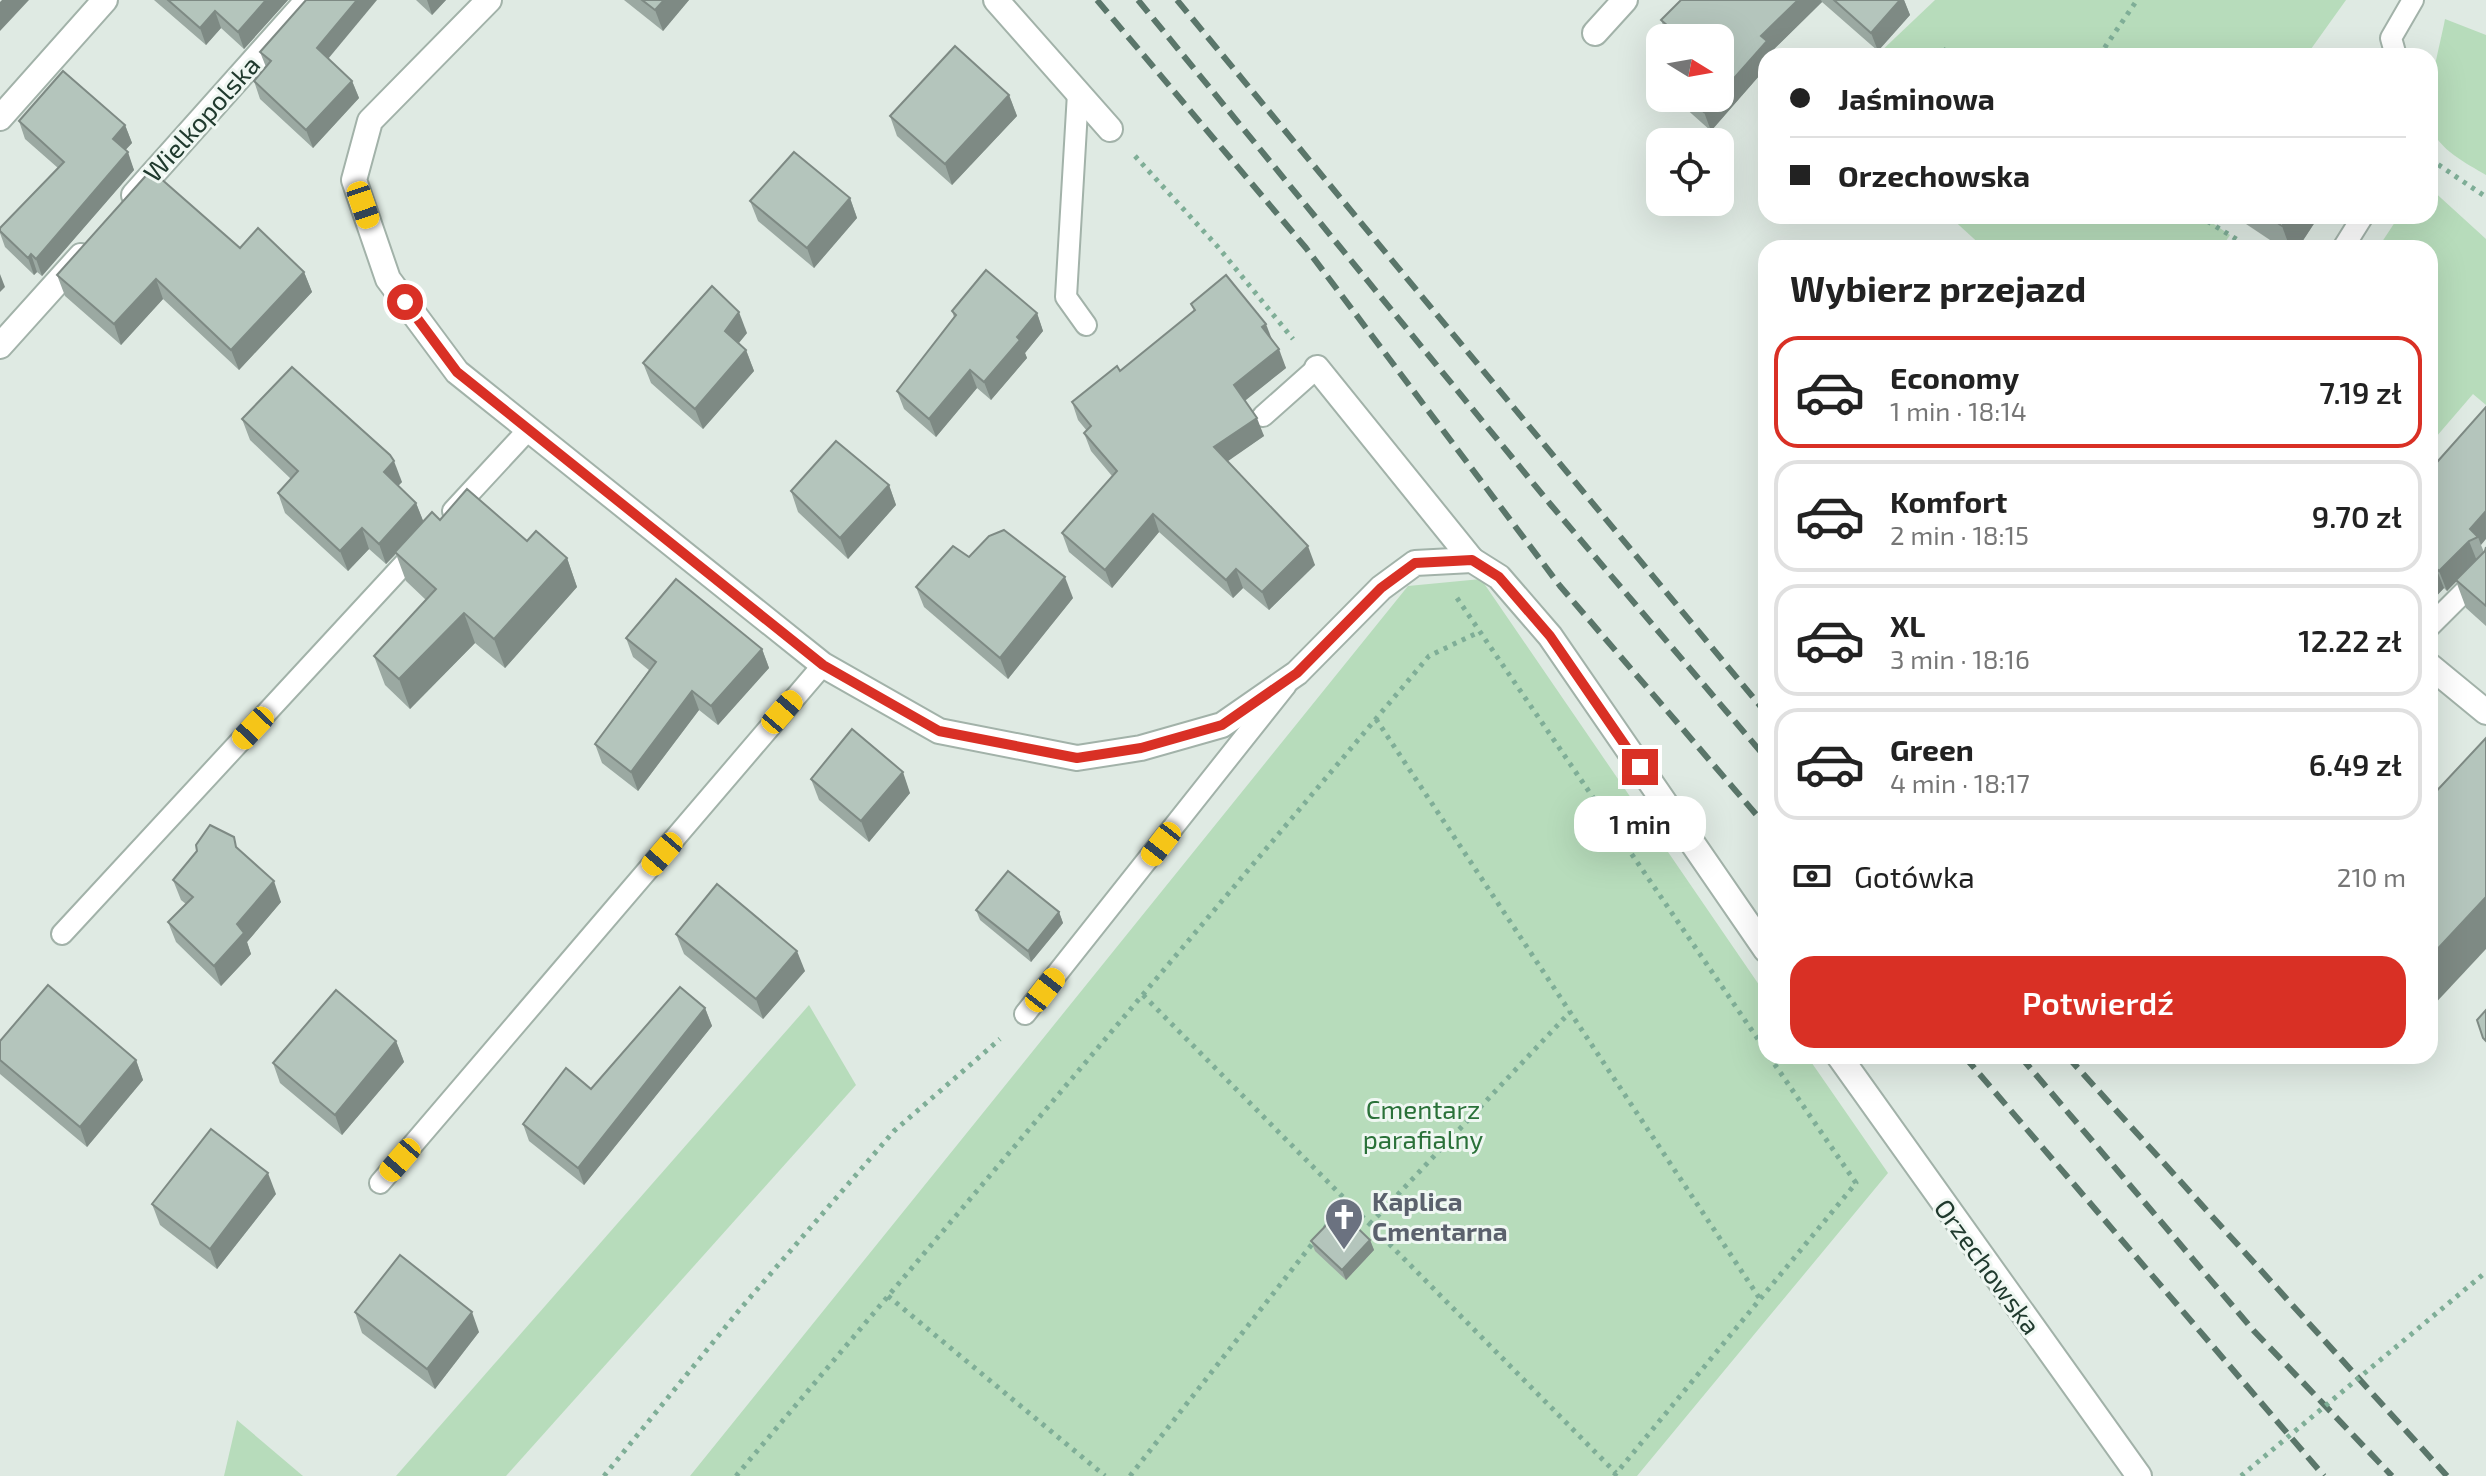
<!DOCTYPE html>
<html lang="pl">
<head>
<meta charset="utf-8">
<style>
  :root { --surface:#fff; --page:#f6f6f6; --text:#222; --muted:#767676; --line:#e0e0e0; --accent:#d93025 }
  body { margin:0; font-family:"Exo 2",sans-serif; background:var(--page); color:var(--text); height:100vh; display:flex; flex-direction:column; font-size:30px; white-space:nowrap }
  * { box-sizing:border-box; margin:0 }
  p { font-size:26px; color:var(--muted) }
  .icon { flex:none; width:44px; height:44px; fill:none; stroke:currentColor; stroke-width:2; stroke-linecap:round; stroke-linejoin:round }
  .map { position:relative; flex:1; overflow:hidden }
  .details { position:absolute; left:1758px; top:240px; width:680px; height:824px; display:flex; flex-direction:column; background:var(--surface); border-radius:24px; box-shadow:0 8px 32px #0002 }
  .details>* { flex:none }
  .hud { position:absolute; left:1758px; top:48px; width:680px; height:176px; border-radius:24px; box-shadow:0 8px 32px #0002; display:grid; align-content:center; height:176px; padding:0 32px; background:var(--surface) }
  .needle { width:52px; rotate:101deg }
  .fabs { position:absolute; left:1646px; top:24px; display:grid; gap:16px }
  .fabs a { display:grid; place-items:center; width:88px; height:88px; border-radius:16px; background:var(--surface); box-shadow:0 8px 32px #0002; font-size:40px }
  .end { position:absolute; width:36px; height:36px; margin:-18px; border:10px solid #d93025; background:#fff; box-shadow:0 0 0 4px #fff }
  .from { border-radius:50% }
  .bubble { position:absolute; height:56px; border-radius:24px; background:var(--surface); box-shadow:0 8px 32px #0002; font-size:26px; font-weight:600; line-height:56px; text-align:center }
  .car { position:absolute; width:24px; height:48px; margin:-24px -12px; border-radius:10px; box-shadow:0 0 6px 2px #0007; background:linear-gradient(#f5c518 24%,#345 0 40%,#f5c518 0 76%,#345 0 86%,#f5c518 0) }
  .hud b { display:flex; align-items:center; gap:28px; height:76px; font-size:30px }
  .hud b+b { border-top:2px solid var(--line) }
  .hud i { width:20px; height:20px; background:var(--text) }
  ul { padding:0; list-style:none }
  li { display:flex; align-items:center; gap:24px; height:112px; margin:0 16px 12px; padding:0 16px; border:4px solid var(--line); border-radius:24px }
  li div { flex:1 }
  li b { display:block; font-size:30px }
  li em { font-style:normal; font-weight:600 }
  li.active { border-color:var(--accent) }
  li>.icon { width:72px; height:72px; stroke-width:1.5 }
  h2 { padding:0 32px; font-size:36px; line-height:96px }
  .pay { display:flex; align-items:center; gap:20px; height:88px; padding:0 32px; font-size:30px }
  .pay p { margin-inline-start:auto }
  .button { display:flex; gap:16px; margin-top:auto; padding:16px 32px }
  .button a { flex:1; height:92px; border-radius:24px; background:var(--accent); color:#fff; font-size:32px; font-weight:600; line-height:92px; text-align:center }
  .map>svg:first-child { display:block }
  .green { fill:#b7dcbb }
  .lines { fill:none; stroke-linecap:round; stroke-linejoin:round }
  .service-casing { stroke:#a2b2a9; stroke-width:24 }
  .minor-casing { stroke:#a2b2a9; stroke-width:28 }
  .path { stroke:#7fae97; stroke-width:5; stroke-dasharray:4 6; stroke-linecap:butt }
  .service { stroke:#fff; stroke-width:20 }
  .minor { stroke:#fff; stroke-width:24 }
  .rail { stroke:#5a766a; stroke-width:6; stroke-dasharray:16 8; stroke-linecap:butt }
  .path-bridge { stroke:#7fae97; stroke-width:5; stroke-dasharray:4 6; stroke-linecap:butt }
  .wall { fill:#9ba9a2 }
  .shaded-wall { fill:#7e8a84 }
  .building { fill:#b4c5bc; stroke:#7e8a84; stroke-width:2 }
  .route { stroke:#d93025; stroke-width:10 }
  .labels { text-anchor:middle; stroke-width:6; stroke-linejoin:round; paint-order:stroke }
  .street-label { font-size:26px; fill:#203a2e; stroke:#eff7f2 }
  .park-label { font-size:26px; fill:#2a7139; stroke:#eff7f2 }
  .worship-label { font-size:26px; font-weight:bold; fill:#5b616d; stroke:#eff7f2; text-anchor:start }
</style>
</head>
<body>
<div class="map">
<svg width="2486" height="1476" viewBox="0 0 2486 1476">
  <rect width="100%" height="100%" fill="#dfeae3"/>
  <g class="green">
    <path d="M1935,0H2346L2306,56H1876Z"/>
    <path d="M2445,19L2486,35V175C2466,163 2439,150 2430,126C2423,105 2441,42 2445,19Z"/>
    <path d="M2430,188L2486,239V405L2473,394L2430,444V248H2378L2399,216H2430Z"/>
    <path d="M1949,216H2202L2230,235L2221,248H1984Z"/>
    <path d="M1481,579L1766,995V1056H1807L1888,1173L1637,1476H690L1408,586Z"/>
    <path d="M809,1005L856,1085L506,1476H396Z"/>
    <path d="M237,1420L303,1476H224Z"/>
  </g>
  <g class="lines">
    <defs>
      <g id="service">
        <path d="M2396,56L2391,38L2413,0"/>
        <path d="M1078,93L1066,297L1086,325"/>
        <path d="M2343,248L2363,216"/>
        <path d="M1263,416L1317,368"/>
        <path d="M453,511L528,430"/>
        <path d="M2430,626L2486,570"/>
        <path d="M62,934L418,549"/>
        <path d="M1025,1014L1286,685"/>
        <path d="M380,1183L823,665"/>
      </g>
      <g id="minor">
        <path d="M489,0L370,121L354,180L388,279L457,372L823,665L939,731L1077,758L1141,748L1222,725L1297,673L1381,588L1415,563L1472,560L1499,577L1550,636L1766,950"/>
        <path d="M996,0L1110,129"/>
        <path d="M1595,33L1625,0"/>
        <path d="M0,118L105,0"/>
        <path d="M134,195L308,0"/>
        <path d="M0,346L81,256"/>
        <path d="M1317,368L1472,560"/>
        <path d="M2430,666L2486,712"/>
        <path d="M1839,1056L2139,1476"/>
      </g>
    </defs>
    <use href="#service" class="service-casing"/>
    <use href="#minor" class="minor-casing"/>
    <g class="path">
      <path d="M1943,49L1952,56"/>
      <path d="M2099,56L2137,0"/>
      <path d="M1135,156L1218,247L1293,339"/>
      <path d="M2430,159L2486,197"/>
      <path d="M2199,216L2241,242"/>
      <path d="M2237,248L2241,242L2251,248"/>
      <path d="M1457,598L1766,1051"/>
      <path d="M1376,719L1760,1299"/>
      <path d="M1143,995L1616,1473"/>
      <path d="M1370,1224L1570,1012"/>
      <path d="M1325,1228L1346,1200"/>
      <path d="M888,1296L1105,1476"/>
      <path d="M604,1476L741,1308L894,1131L1000,1039"/>
      <path d="M736,1476L1429,656L1479,632"/>
      <path d="M1130,1476L1316,1239"/>
      <path d="M1614,1476L1856,1183L1769,1056"/>
    </g>
    <use href="#service" class="service"/>
    <use href="#minor" class="minor"/>
    <g class="rail">
      <path d="M1097,0L1306,248L1560,586L1766,826"/>
      <path d="M1138,0L1551,505L1766,758"/>
      <path d="M1177,0L1766,713"/>
      <path d="M1964,1056L2324,1476"/>
      <path d="M2020,1056L2254,1331L2392,1476"/>
      <path d="M2067,1056L2447,1476"/>
    </g>
    <path class="path-bridge" d="M2241,1476L2486,1272"/>
  </g>
  <g class="wall">
    <path d="M154,0H288L244,49L221,28L206,45Z"/>
    <path d="M416,0H446L432,15Z"/>
    <path d="M624,0H689L663,31Z"/>
    <path d="M1681,0H1904L1910,15L1878,51L1822,2L1771,52L1772,56H1766V68L1711,131L1674,98H1720V38H1668L1661,20Z"/>
    <path d="M1660,49V85L1655,81L1648,62Z"/>
    <path d="M260,52L328,59L352,81L359,98L313,148L260,99L254,81L266,67Z"/>
    <path d="M1009,95L1017,116L952,185L897,136L890,116Z"/>
    <path d="M19,121L125,125L132,143L125,150L134,170L42,276L37,272L34,275L5,247L0,233V228L58,168L25,139Z"/>
    <path d="M850,198L857,218L814,268L758,221L750,201Z"/>
    <path d="M2234,216H2319L2298,248H2282Z"/>
    <path d="M240,248L304,272L312,292L239,370L163,299L121,345L65,296L57,275Z"/>
    <path d="M1191,304L1272,340L1286,368L1245,400L1264,436L1227,461L1315,565L1269,610L1243,588L1233,598L1159,532L1112,588L1069,552L1062,533L1112,476L1091,451L1084,433L1087,431L1078,420L1072,402L1120,371L1194,311Z"/>
    <path d="M952,311L1037,313L1043,331L1025,353L1027,358L991,400L977,388L936,437L904,409L897,391L954,317Z"/>
    <path d="M747,333L739,343L746,350L754,371L703,429L651,383L643,363Z"/>
    <path d="M2486,407L2481,545L2484,552L2486,547V626L2466,608L2456,581L2447,591L2444,588L2430,603V470Z"/>
    <path d="M242,419L402,482L398,486L416,503L423,521L440,520L527,541L567,558L577,587L505,668L475,643L410,709L385,685L374,656L426,600L406,581L396,554L386,564L369,549L348,571L285,513L278,493L291,479L250,440Z"/>
    <path d="M889,485L896,505L848,559L798,512L791,491Z"/>
    <path d="M969,557L1073,598L1008,679L924,607L916,587Z"/>
    <path d="M626,638L762,649L769,668L718,725L699,710L638,791L602,763L595,744L649,670L633,657Z"/>
    <path d="M811,779L910,793L869,842L819,800Z"/>
    <path d="M239,850L281,902L247,942L251,954L221,986L176,942L168,922L186,904L181,900L173,880Z"/>
    <path d="M976,910L1059,912L1063,923L1031,962L980,920Z"/>
    <path d="M676,934L805,971L763,1019L684,954Z"/>
    <path d="M705,1008L712,1026L584,1185L529,1141L523,1124L591,1089Z"/>
    <path d="M0,1041L136,1060L143,1080L87,1147L0,1074Z"/>
    <path d="M396,1041L404,1062L342,1135L280,1083L273,1063Z"/>
    <path d="M276,1194L217,1269L160,1225L152,1204Z"/>
    <path d="M1370,1240L1374,1250L1346,1280L1315,1251L1311,1241Z"/>
    <path d="M355,1312L479,1332L435,1389L362,1333Z"/>
  </g>
  <g class="shaded-wall">
    <path d="M2,0H29L0,31V2Z"/>
    <path d="M266,0H288L244,49L238,32Z"/>
    <path d="M357,0H377L323,65L317,48Z"/>
    <path d="M427,0H446L432,15Z"/>
    <path d="M664,0H689L663,31L655,10Z"/>
    <path d="M1798,0H1821L1822,2L1771,52L1772,56H1766V68L1711,131L1704,112L1716,98H1720V94L1761,36Z"/>
    <path d="M1900,0H1904L1910,15L1878,51L1871,33Z"/>
    <path d="M215,11L221,28L206,45L200,28Z"/>
    <path d="M352,81L359,98L313,148L306,130Z"/>
    <path d="M1009,95L1017,116L952,185L945,164Z"/>
    <path d="M125,125L132,143L120,156L113,139Z"/>
    <path d="M128,152L134,170L42,276L36,259Z"/>
    <path d="M850,198L857,218L814,268L807,248Z"/>
    <path d="M2289,216H2319L2298,248H2290L2282,226Z"/>
    <path d="M31,254L37,272L34,275L28,258Z"/>
    <path d="M304,272L312,292L239,370L231,350Z"/>
    <path d="M0,274L5,287L0,292Z"/>
    <path d="M156,279L163,299L121,345L114,324Z"/>
    <path d="M739,312L747,333L732,351L725,331Z"/>
    <path d="M1037,313L1043,331L1025,353L1027,358L991,400L984,382L1017,337Z"/>
    <path d="M1266,324L1273,342L1262,327Z"/>
    <path d="M1279,349L1286,368L1241,404L1234,385Z"/>
    <path d="M746,350L754,371L703,429L695,409Z"/>
    <path d="M970,370L977,388L936,437L929,419Z"/>
    <path d="M1257,418L1264,436L1221,466L1214,447Z"/>
    <path d="M394,461L402,482L391,493L384,472Z"/>
    <path d="M889,485L896,505L848,559L840,538Z"/>
    <path d="M416,503L424,523L386,564L379,544Z"/>
    <path d="M2486,511V539L2481,545L2478,537L2470,529Z"/>
    <path d="M1153,514L1159,532L1112,588L1105,570Z"/>
    <path d="M362,528L369,549L348,571L340,551Z"/>
    <path d="M2469,541L2477,561L2447,591L2439,571Z"/>
    <path d="M1308,546L1315,565L1269,610L1262,592Z"/>
    <path d="M567,558L577,587L505,668L494,639Z"/>
    <path d="M2436,568L2444,588L2430,603V575Z"/>
    <path d="M1236,569L1243,588L1233,598L1226,580Z"/>
    <path d="M1065,577L1073,598L1008,679L1000,658Z"/>
    <path d="M464,613L475,643L410,709L399,679Z"/>
    <path d="M762,649L769,668L718,725L711,706Z"/>
    <path d="M692,691L699,710L638,791L631,772Z"/>
    <path d="M903,772L910,793L869,842L861,821Z"/>
    <path d="M274,881L281,902L247,942L251,954L221,986L214,966L237,924Z"/>
    <path d="M2486,897V949L2430,1009V957Z"/>
    <path d="M1059,912L1063,923L1031,962L1028,951Z"/>
    <path d="M797,951L805,971L763,1019L756,999Z"/>
    <path d="M705,1008L712,1026L584,1185L578,1168Z"/>
    <path d="M396,1041L404,1062L342,1135L335,1115Z"/>
    <path d="M136,1060L143,1080L87,1147L80,1127Z"/>
    <path d="M268,1173L276,1194L217,1269L210,1249Z"/>
    <path d="M1370,1240L1374,1250L1346,1280L1342,1270Z"/>
    <path d="M472,1312L479,1332L435,1389L427,1369Z"/>
  </g>
  <g class="building">
    <path d="M168,0H266L238,32L215,11L200,28Z"/>
    <path d="M306,0H357L317,48L352,81L306,130L254,81L271,61L260,52Z"/>
    <path d="M642,0H664L655,10Z"/>
    <path d="M1681,0H1798L1761,36L1767,41L1720,94V38H1670L1675,32L1661,20Z"/>
    <path d="M1834,0H1900L1871,33Z"/>
    <path d="M955,46L1009,95L945,164L890,116Z"/>
    <path d="M1660,49V73L1648,62Z"/>
    <path d="M63,71L125,125L113,139L128,152L36,259L31,254L28,258L0,231V228L64,162L19,121Z"/>
    <path d="M1688,98H1716L1704,112Z"/>
    <path d="M794,152L850,198L807,248L750,201Z"/>
    <path d="M151,170L240,248L258,228L304,272L231,350L156,279L114,324L57,275Z"/>
    <path d="M2267,216H2289L2282,226Z"/>
    <path d="M986,270L1037,313L1017,337L1020,340L984,382L970,370L929,419L897,391L956,315L952,311Z"/>
    <path d="M1226,275L1266,324L1262,327L1279,349L1234,385L1257,418L1214,447L1308,546L1262,592L1236,569L1226,580L1153,514L1105,570L1062,533L1117,471L1084,433L1091,426L1072,402L1117,366L1120,371L1195,310L1191,304Z"/>
    <path d="M712,286L739,312L725,331L746,350L695,409L643,363Z"/>
    <path d="M292,367L390,455L394,461L384,472L416,503L379,544L362,528L340,551L278,493L298,471L242,419Z"/>
    <path d="M2486,407V511L2470,529L2478,537L2469,541L2439,571L2436,568L2430,575V470Z"/>
    <path d="M836,441L889,485L840,538L791,491Z"/>
    <path d="M467,489L527,541L536,531L567,558L494,639L464,613L399,679L374,656L436,589L395,552L432,512L440,520Z"/>
    <path d="M1004,530L1065,577L1000,658L916,587L953,546L969,557L989,536Z"/>
    <path d="M2486,547V606L2456,580L2485,551Z"/>
    <path d="M676,579L762,649L711,706L692,691L631,772L595,744L656,662L626,638Z"/>
    <path d="M852,729L903,772L861,821L811,779Z"/>
    <path d="M2486,738V897L2430,957V798Z"/>
    <path d="M210,825L234,837L236,847L274,881L237,924L244,933L214,966L168,922L193,897L173,880L197,851L196,845Z"/>
    <path d="M1008,871L1059,912L1028,951L976,910Z"/>
    <path d="M717,884L797,951L756,999L676,934Z"/>
    <path d="M48,985L136,1060L80,1127L0,1060V1041Z"/>
    <path d="M680,987L705,1008L578,1168L523,1124L566,1068L591,1089Z"/>
    <path d="M336,990L396,1041L335,1115L273,1063Z"/>
    <path d="M2486,1010V1041L2483,1038L2477,1020Z"/>
    <path d="M211,1129L268,1173L210,1249L152,1204Z"/>
    <path d="M1340,1211L1370,1240L1342,1270L1311,1241Z"/>
    <path d="M400,1255L472,1312L427,1369L355,1312Z"/>
  </g>
  <g class="lines">
    <path class="route" d="M405,302L457,372L823,665L939,731L1077,758L1141,748L1222,725L1297,673L1381,588L1415,563L1472,560L1499,577L1550,636L1640,767"/>
  </g>
  <defs>
    <symbol id="church-pin" viewBox="-11 -11 22 30"><path d="M0 17L-7.5 6A9.5 9.5 0 1 1 7.5 6Z" fill="#6b7280" stroke="#eff7f2"/><path d="M-1.2-6h2.4v3.5h3.3v2.4h-3.3V6h-2.4V-.1h-3.3v-2.4h3.3Z" fill="#fff"/></symbol>
  </defs>
  <g fill-rule="evenodd">
    <use href="#church-pin" x="1322" y="1195" width="44" height="60"/>
  </g>
  <g class="labels">
    <g class="street-label">
      <text transform="translate(202 119) rotate(-48)" y="9">Wielkopolska</text>
      <text transform="translate(1987 1267) rotate(54)" y="9">Orzechowska</text>
    </g>
    <g class="park-label">
      <text x="1423" y="1119">Cmentarz<tspan x="1423" dy="30">parafialny</tspan></text>
    </g>
    <g class="worship-label">
      <text x="1372" y="1211">Kaplica<tspan x="1372" dy="30">Cmentarna</tspan></text>
    </g>
  </g>
</svg>
<div class="fabs">
<a><svg class="needle" viewBox="-14 -14 28 28"><path d="M0-13l5 13h-10z" fill="#e53935"/><path d="M0 13l5-13h-10z" fill="#767676"/></svg></a>
<a><svg class="icon" aria-label="locate" viewBox="0 0 24 24"><circle cx="12" cy="12" r="6"/><path d="M12 2v4M12 18v4M2 12h4M18 12h4"/></svg></a>
</div>
<i class="end from" style="left:405px;top:302px"></i>
<i class="end" style="left:1640px;top:767px"></i>
<div class="bubble" style="left:1574px;top:796px;width:132px">1 min</div>
<i class="car" style="left:363px;top:205px;rotate:161deg"></i>
<i class="car" style="left:782px;top:712px;rotate:41deg"></i>
<i class="car" style="left:253px;top:728px;rotate:223deg"></i>
<i class="car" style="left:1161px;top:844px;rotate:218deg"></i>
<i class="car" style="left:662px;top:854px;rotate:221deg"></i>
<i class="car" style="left:1045px;top:990px;rotate:38deg"></i>
<i class="car" style="left:400px;top:1160px;rotate:221deg"></i>
<div class="hud">
<b><i class="from"></i>Jaśminowa</b>
<b><i></i>Orzechowska</b>
</div>
<section class="details">
<h2>Wybierz przejazd</h2>
<ul>
<li class="active"><svg class="icon" aria-label="car" viewBox="0 0 24 24"><path d="M5 17H2v-5l4-1 3-4h7l3 4 3 1v5h-3M9 17h6M6 11h13"/><circle cx="7" cy="17" r="2"/><circle cx="17" cy="17" r="2"/></svg><div><b>Economy</b><p>1 min · 18:14</p></div><em>7.19 zł</em></li>
<li><svg class="icon" aria-label="car" viewBox="0 0 24 24"><path d="M5 17H2v-5l4-1 3-4h7l3 4 3 1v5h-3M9 17h6M6 11h13"/><circle cx="7" cy="17" r="2"/><circle cx="17" cy="17" r="2"/></svg><div><b>Komfort</b><p>2 min · 18:15</p></div><em>9.70 zł</em></li>
<li><svg class="icon" aria-label="car" viewBox="0 0 24 24"><path d="M5 17H2v-5l4-1 3-4h7l3 4 3 1v5h-3M9 17h6M6 11h13"/><circle cx="7" cy="17" r="2"/><circle cx="17" cy="17" r="2"/></svg><div><b>XL</b><p>3 min · 18:16</p></div><em>12.22 zł</em></li>
<li><svg class="icon" aria-label="car" viewBox="0 0 24 24"><path d="M5 17H2v-5l4-1 3-4h7l3 4 3 1v5h-3M9 17h6M6 11h13"/><circle cx="7" cy="17" r="2"/><circle cx="17" cy="17" r="2"/></svg><div><b>Green</b><p>4 min · 18:17</p></div><em>6.49 zł</em></li>
</ul>
<div class="pay"><svg class="icon" aria-label="cash" viewBox="0 0 24 24"><path d="M3 7h18v10H3z"/><circle cx="12" cy="12" r="2"/></svg>Gotówka<p>210 m</p></div>
<div class="button"><a>Potwierdź</a></div>
</section>
</div>
</body>
</html>
